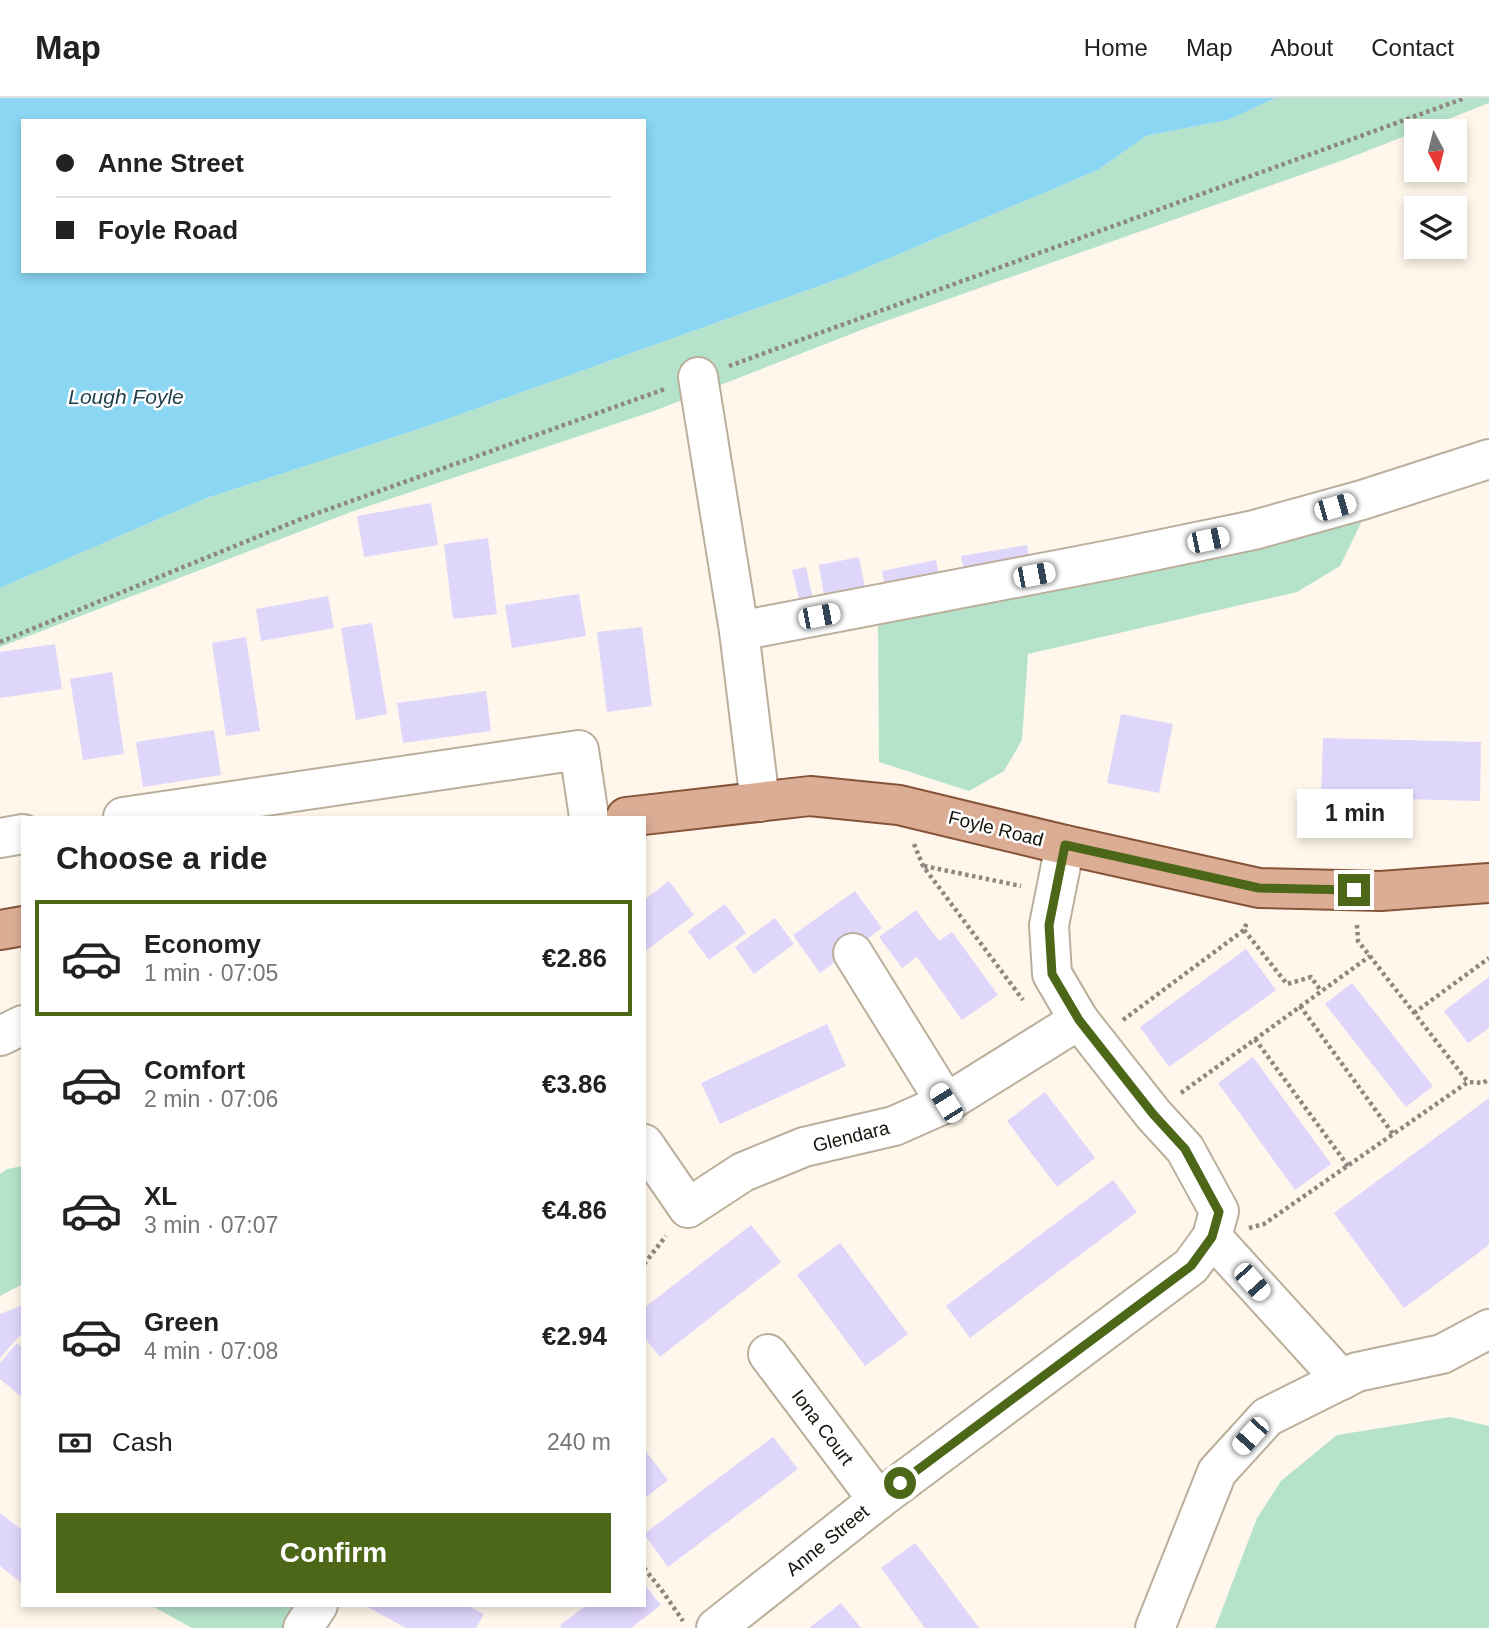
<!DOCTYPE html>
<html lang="en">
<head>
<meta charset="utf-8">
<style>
  :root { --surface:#fff; --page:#f6f6f6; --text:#222; --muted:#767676; --line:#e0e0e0; --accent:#4d6719 }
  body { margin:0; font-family:Helvetica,sans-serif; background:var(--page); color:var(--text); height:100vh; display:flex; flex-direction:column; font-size:26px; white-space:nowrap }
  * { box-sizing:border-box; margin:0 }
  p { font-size:23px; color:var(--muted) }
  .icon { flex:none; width:38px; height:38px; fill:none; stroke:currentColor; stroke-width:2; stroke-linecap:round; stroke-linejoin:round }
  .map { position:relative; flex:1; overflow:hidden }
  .sheet { position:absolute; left:21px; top:718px; width:625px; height:791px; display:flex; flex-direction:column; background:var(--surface); border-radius:0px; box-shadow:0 4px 10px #0003 }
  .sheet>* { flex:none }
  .guide { position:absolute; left:21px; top:21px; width:625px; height:154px; border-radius:0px; box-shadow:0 4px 10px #0003; display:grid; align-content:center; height:154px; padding:0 35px; background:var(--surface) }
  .needle { width:46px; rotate:173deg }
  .fabs { position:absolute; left:1404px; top:21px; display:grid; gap:14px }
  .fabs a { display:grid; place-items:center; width:63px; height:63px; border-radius:0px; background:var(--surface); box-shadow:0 4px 10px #0003; font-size:35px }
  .end { position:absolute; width:32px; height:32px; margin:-16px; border:9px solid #4d6719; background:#fff; box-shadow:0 0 0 4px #fff }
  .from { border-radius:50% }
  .bubble { position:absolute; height:49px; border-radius:0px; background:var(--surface); box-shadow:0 4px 10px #0003; font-size:23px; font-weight:700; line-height:49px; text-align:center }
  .car { position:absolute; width:21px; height:42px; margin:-21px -10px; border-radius:9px; box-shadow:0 0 5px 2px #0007; background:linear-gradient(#fff 24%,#345 0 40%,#fff 0 76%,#345 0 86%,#fff 0) }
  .guide b { display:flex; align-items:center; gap:24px; height:66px; font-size:26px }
  .guide b+b { border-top:2px solid var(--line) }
  .guide i { width:18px; height:18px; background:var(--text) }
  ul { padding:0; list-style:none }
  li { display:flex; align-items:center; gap:21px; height:116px; margin:0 14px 10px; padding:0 21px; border:4px solid transparent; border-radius:0px }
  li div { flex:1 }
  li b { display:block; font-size:26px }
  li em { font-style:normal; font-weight:700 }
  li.current { border-color:var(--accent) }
  li>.icon { width:63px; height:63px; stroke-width:1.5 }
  h2 { padding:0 35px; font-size:32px; line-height:84px }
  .pay { display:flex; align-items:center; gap:18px; height:77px; padding:0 35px; font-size:26px }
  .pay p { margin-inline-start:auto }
  .button { display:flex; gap:14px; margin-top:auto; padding:14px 35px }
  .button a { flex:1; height:80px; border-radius:0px; background:var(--accent); color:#fff; font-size:28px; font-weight:700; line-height:80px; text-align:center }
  header { display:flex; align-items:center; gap:42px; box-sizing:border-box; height:98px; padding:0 35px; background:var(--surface); border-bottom:2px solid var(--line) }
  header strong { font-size:33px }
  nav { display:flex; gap:38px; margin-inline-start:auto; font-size:24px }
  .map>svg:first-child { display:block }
  .green { fill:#b5e2cb }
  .water { fill:#8bd6f2; fill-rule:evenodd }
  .building { fill:#dfd6fb }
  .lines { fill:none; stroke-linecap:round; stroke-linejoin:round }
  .minor-casing { stroke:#bbaf9c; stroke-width:42 }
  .major-casing { stroke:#875338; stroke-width:42 }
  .path { stroke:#8e877e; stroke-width:4.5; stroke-dasharray:3.5 3.5; stroke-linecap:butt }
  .minor { stroke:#fff; stroke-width:38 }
  .major { stroke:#dcad95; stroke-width:38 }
  .route { stroke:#4d6719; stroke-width:9 }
  .labels { text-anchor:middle; stroke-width:5; stroke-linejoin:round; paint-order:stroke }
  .street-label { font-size:19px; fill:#17130c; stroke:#fff }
  .water-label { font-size:21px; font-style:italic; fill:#1c3f4b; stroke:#fff }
</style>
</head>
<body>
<header>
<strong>Map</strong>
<nav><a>Home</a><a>Map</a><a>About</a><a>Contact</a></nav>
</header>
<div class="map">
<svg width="1489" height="1530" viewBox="0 0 1489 1530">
  <rect width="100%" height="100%" fill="#fff7eb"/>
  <g class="green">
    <path d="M1276,0H1489V5L1349,60L869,229L654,313L351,414L0,549V490L207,400L422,330L847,178L1098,72L1146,38L1228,22Z"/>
    <path d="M1362,423L1340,468L1297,494L1028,556L1022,642L1004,673L969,693L879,664L878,524Z"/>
    <path d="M23,1068V1189L21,1187L0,1198V1076L7,1071Z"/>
    <path d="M1450,1319L1489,1328V1530H1215L1257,1420L1281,1383L1337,1337Z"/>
    <path d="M155,1507H315L286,1530H192L154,1509Z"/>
  </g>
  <path class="water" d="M0,0H1276L1228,22L1146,38L1098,72L847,178L422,330L207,400L0,490ZM23,23H644V173H23Z"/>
  <g class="building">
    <path d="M431,405L438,447L364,459L357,418Z"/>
    <path d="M488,440L497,516L453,521L444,446Z"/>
    <path d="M1027,447L1030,467L965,478L961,458Z"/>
    <path d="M859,459L865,490L824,497L819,467Z"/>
    <path d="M936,462L940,482L886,493L882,473Z"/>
    <path d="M806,469L813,501L800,504L792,472Z"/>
    <path d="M579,496L586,538L512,550L505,507Z"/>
    <path d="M328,498L334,530L261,543L256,511Z"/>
    <path d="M372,525L387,616L356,622L341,530Z"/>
    <path d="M642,529L652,608L607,614L597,534Z"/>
    <path d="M246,539L260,633L226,638L212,545Z"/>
    <path d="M55,546L62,591L0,600V554Z"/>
    <path d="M112,574L124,656L83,662L70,581Z"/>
    <path d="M486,593L491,633L403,645L397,605Z"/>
    <path d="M1121,616L1173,626L1159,695L1107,685Z"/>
    <path d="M214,632L221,677L143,689L136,644Z"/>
    <path d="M1323,640L1481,644L1480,703L1321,699Z"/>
    <path d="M669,783L694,817L644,854V802Z"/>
    <path d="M855,793L882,830L820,875L793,837Z"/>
    <path d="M725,806L746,835L709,862L688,833Z"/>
    <path d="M916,812L939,843L952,834L998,897L962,922L917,859L902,870L879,839Z"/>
    <path d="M775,820L794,846L754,876L735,849Z"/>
    <path d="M1246,851L1276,892L1169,969L1140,929Z"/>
    <path d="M1489,879V930L1468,945L1444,913Z"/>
    <path d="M1352,885L1433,988L1406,1009L1325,906Z"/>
    <path d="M827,926L846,968L720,1026L701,985Z"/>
    <path d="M1253,959L1331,1066L1295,1092L1218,985Z"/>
    <path d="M1045,994L1095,1060L1057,1089L1007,1023Z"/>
    <path d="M1489,1000V1147L1404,1210L1334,1115Z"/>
    <path d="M1113,1082L1137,1114L970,1240L946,1208Z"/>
    <path d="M751,1127L781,1164L660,1259L644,1239V1210Z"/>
    <path d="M840,1145L908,1236L865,1268L797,1177Z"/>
    <path d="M23,1207V1234L0,1260V1216Z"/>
    <path d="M17,1245L23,1250V1300L0,1281V1265Z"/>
    <path d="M773,1339L798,1371L668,1469L644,1436Z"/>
    <path d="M644,1351L668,1382L644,1401Z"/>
    <path d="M0,1415L23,1433V1486L0,1468Z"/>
    <path d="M915,1445L933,1468L979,1530H925L881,1470Z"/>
    <path d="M644,1486L661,1507L631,1530H562L560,1527L587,1507H644Z"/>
    <path d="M841,1505L861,1530H809Z"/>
    <path d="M364,1507H467L484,1516L476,1530H406Z"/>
  </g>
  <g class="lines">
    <defs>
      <g id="minor">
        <path d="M698,279L739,533"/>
        <path d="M760,704L739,533L1114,461L1254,432L1362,402L1489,361"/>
        <path d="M123,719L579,652L589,719"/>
        <path d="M0,740L23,736"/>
        <path d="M853,855L946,1005"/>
        <path d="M0,938L23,927"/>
        <path d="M644,1046L688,1110L743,1074L804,1049L894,1028L946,1005L1079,922"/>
        <path d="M1212,1139L1342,1282"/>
        <path d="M768,1256L878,1402"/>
        <path d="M303,1530L318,1507"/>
        <path d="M716,1530L878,1402L1191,1168L1212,1139L1219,1113L1185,1051L1153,1016L1079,922L1052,876L1049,827L1065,747"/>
        <path d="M1155,1530L1217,1374L1267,1319L1357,1274L1442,1256L1489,1231"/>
      </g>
      <g id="major">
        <path d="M626,719L810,698L899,707L1065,747L1259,790L1381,793L1489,785"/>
        <path d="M0,832L23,828"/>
      </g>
    </defs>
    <use href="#minor" class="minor-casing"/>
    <use href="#major" class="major-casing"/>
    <g class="path">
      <path d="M729,268L1465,0"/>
      <path d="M0,544L301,421L665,291"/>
      <path d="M914,746L923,768L1023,902"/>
      <path d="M924,768L1021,788"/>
      <path d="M1357,827L1358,843L1468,984"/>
      <path d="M1244,832L1287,886L1311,879L1321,893"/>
      <path d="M1300,908L1393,1036"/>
      <path d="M1414,915L1489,860"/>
      <path d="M1123,922L1244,832L1247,824"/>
      <path d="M1255,941L1348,1068"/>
      <path d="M1181,995L1370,858"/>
      <path d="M1249,1130L1264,1126L1468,984L1483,985L1489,981"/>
      <path d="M644,1166L666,1138"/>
      <path d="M644,1470L663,1494L683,1523"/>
    </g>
    <use href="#minor" class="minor"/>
    <use href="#major" class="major"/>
  </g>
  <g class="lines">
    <path class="route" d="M900,1385L1191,1168L1212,1139L1219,1114L1185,1051L1153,1016L1079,922L1052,876L1049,827L1065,747L1259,790L1354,792"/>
  </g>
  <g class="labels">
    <g class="street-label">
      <text transform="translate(996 730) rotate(14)" y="7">Foyle Road</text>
      <text transform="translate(851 1038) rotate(-14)" y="7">Glendara</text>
      <text transform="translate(823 1329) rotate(53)" y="7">Iona Court</text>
      <text transform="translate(827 1442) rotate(-39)" y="7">Anne Street</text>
    </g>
    <g class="water-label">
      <text x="126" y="306">Lough Foyle</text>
    </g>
  </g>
</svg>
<div class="fabs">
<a><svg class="needle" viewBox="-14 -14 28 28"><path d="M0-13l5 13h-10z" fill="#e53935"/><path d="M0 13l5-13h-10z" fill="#767676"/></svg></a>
<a><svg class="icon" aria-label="layers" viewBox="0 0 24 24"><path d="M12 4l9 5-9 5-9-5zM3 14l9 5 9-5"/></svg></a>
</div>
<i class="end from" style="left:900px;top:1385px"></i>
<i class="end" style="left:1354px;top:792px"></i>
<div class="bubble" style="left:1297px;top:691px;width:116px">1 min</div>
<i class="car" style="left:1335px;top:409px;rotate:74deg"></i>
<i class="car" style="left:1208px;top:442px;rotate:78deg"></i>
<i class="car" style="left:1034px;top:477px;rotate:79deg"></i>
<i class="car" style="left:819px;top:518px;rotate:79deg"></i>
<i class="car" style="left:946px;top:1005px;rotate:328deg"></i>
<i class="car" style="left:1252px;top:1184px;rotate:138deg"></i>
<i class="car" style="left:1250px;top:1338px;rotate:222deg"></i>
<div class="guide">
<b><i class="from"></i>Anne Street</b>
<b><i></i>Foyle Road</b>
</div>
<section class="sheet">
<h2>Choose a ride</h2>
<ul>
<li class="current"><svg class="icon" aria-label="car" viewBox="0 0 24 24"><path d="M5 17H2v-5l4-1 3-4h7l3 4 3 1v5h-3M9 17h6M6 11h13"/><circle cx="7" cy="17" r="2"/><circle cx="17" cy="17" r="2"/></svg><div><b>Economy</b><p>1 min · 07:05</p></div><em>€2.86</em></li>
<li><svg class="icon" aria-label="car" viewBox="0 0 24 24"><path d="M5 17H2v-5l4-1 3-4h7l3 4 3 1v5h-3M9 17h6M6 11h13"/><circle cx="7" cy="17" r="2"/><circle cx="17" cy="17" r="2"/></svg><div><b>Comfort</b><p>2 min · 07:06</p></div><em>€3.86</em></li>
<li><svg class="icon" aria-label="car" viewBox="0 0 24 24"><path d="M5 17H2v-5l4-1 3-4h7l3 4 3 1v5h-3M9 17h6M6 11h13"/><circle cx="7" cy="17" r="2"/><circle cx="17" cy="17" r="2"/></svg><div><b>XL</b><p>3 min · 07:07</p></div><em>€4.86</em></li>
<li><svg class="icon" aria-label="car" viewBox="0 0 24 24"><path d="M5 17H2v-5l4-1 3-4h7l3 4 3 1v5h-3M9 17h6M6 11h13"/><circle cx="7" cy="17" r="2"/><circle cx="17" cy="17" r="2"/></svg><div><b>Green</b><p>4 min · 07:08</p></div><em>€2.94</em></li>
</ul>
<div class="pay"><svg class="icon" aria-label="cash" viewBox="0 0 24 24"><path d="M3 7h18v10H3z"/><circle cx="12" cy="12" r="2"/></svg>Cash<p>240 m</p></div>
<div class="button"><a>Confirm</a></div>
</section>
</div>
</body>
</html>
